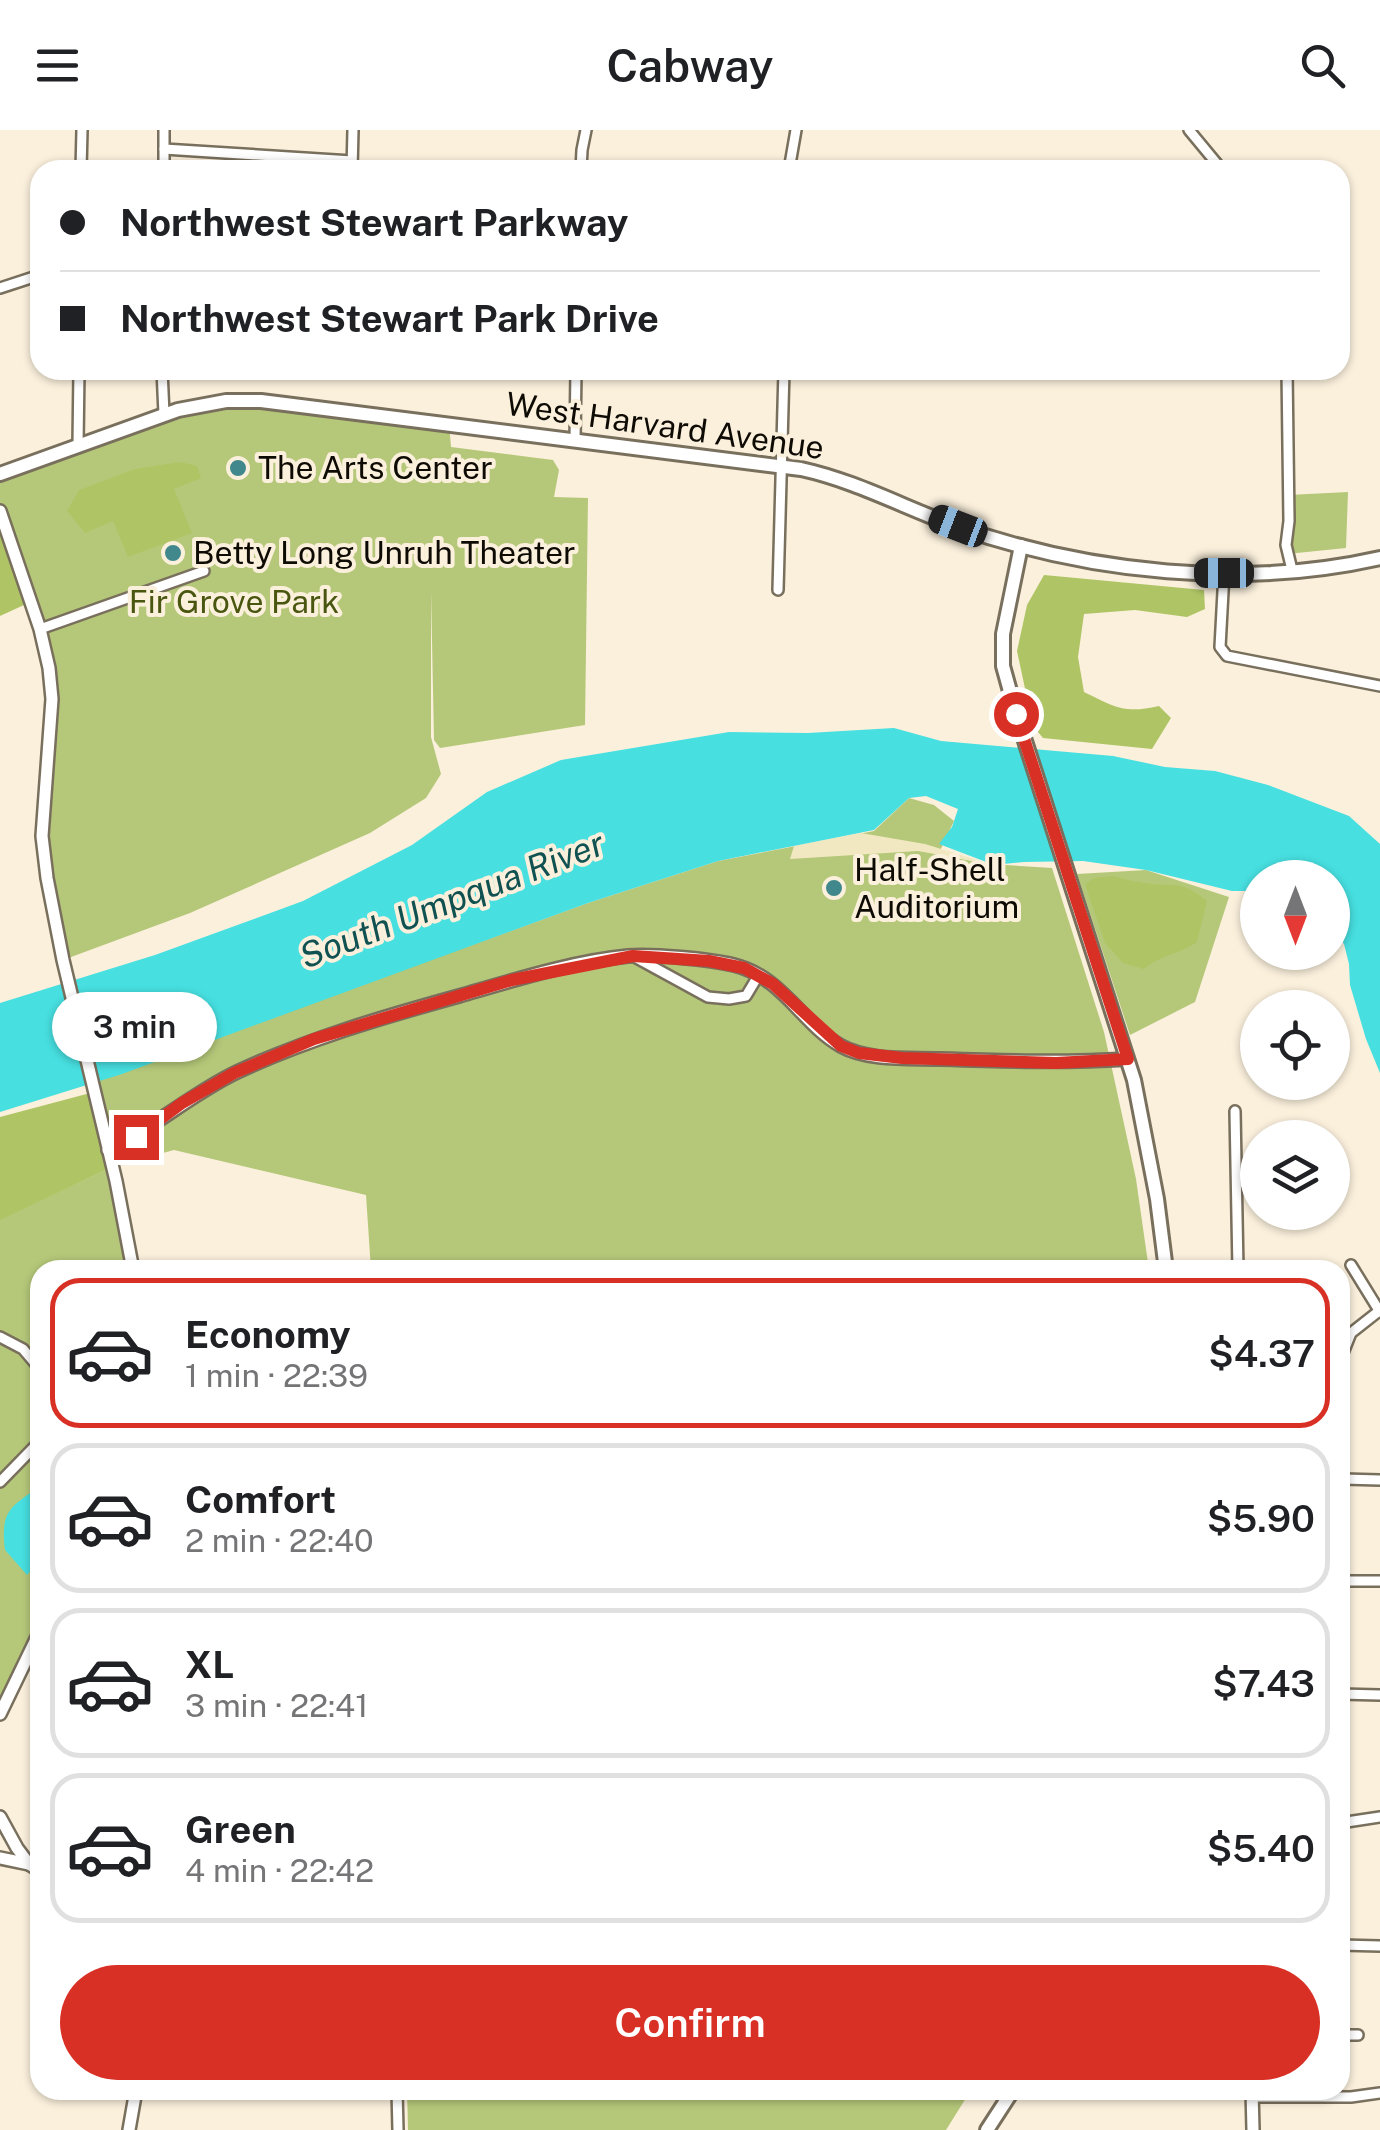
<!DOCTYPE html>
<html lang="en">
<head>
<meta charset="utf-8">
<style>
  :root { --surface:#fff; --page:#f6f6f6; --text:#202124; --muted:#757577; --line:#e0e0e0; --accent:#d93025 }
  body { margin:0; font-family:"Public Sans",sans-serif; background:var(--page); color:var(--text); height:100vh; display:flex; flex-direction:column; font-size:38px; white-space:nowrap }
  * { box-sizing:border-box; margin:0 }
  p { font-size:32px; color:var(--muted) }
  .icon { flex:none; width:55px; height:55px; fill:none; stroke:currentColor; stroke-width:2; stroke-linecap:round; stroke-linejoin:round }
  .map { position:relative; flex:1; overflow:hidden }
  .side { position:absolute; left:30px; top:1130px; width:1320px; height:840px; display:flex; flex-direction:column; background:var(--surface); border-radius:30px; box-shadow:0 2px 8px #0004 }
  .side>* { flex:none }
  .guide { position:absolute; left:30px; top:30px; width:1320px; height:220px; border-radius:30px; box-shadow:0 2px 8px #0004; display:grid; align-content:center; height:220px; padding:0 30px; background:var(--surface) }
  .needle { width:65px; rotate:180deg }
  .buttons { position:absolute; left:1240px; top:730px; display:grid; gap:20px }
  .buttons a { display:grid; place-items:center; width:110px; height:110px; border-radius:50%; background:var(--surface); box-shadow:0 2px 8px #0004; font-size:50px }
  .end { position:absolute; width:45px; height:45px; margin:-22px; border:12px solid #d93025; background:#fff; box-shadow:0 0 0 5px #fff }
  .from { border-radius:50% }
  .bubble { position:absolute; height:70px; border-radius:35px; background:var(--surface); box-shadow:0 2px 8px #0004; font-size:32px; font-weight:600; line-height:70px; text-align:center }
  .car { position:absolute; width:30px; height:60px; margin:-30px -15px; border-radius:12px; box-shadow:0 0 8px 2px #0007; background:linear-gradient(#222 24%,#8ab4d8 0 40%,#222 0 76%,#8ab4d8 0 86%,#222 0) }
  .guide b { display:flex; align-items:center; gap:35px; height:95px; font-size:38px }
  .guide b+b { border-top:2px solid var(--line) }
  .guide i { width:25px; height:25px; background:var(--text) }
  ul { padding:18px 0 0; list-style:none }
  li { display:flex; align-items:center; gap:30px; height:150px; margin:0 20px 15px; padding:0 10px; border:5px solid var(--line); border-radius:30px }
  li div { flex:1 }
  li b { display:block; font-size:38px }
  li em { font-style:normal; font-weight:600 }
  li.current { border-color:var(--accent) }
  li>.icon { width:90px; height:90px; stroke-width:1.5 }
  .cta { display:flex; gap:20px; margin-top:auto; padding:20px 30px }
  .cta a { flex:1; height:115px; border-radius:60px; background:var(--accent); color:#fff; font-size:40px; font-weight:600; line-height:115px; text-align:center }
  header { display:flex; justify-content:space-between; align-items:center; height:130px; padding:0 30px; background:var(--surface); font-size:45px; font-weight:600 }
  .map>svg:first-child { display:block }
  .green { fill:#b5c879 }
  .forest { fill:#afc565 }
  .sand { fill:#f1e8c2 }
  .water { fill:#47dfe0 }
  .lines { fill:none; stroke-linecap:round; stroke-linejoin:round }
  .minor-casing { stroke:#796f5d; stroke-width:14 }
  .tertiary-casing { stroke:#796f5d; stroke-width:16 }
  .secondary-casing { stroke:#796f5d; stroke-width:18 }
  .minor { stroke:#fff; stroke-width:9 }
  .tertiary { stroke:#fff; stroke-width:11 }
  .secondary { stroke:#fff; stroke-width:12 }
  .route { stroke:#d93025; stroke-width:12 }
  .poi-dot { fill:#40888b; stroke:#fbf0dc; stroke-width:4 }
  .labels { text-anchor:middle; stroke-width:8; stroke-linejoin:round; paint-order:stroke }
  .street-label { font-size:32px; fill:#0e0b05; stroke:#fbf0dc }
  .poi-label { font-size:32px; fill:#0e0b05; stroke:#fbf0dc; text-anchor:start }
  .park-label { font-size:32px; fill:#495610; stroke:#fbf0dc }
  .water-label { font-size:35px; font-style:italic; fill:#105151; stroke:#fbf0dc }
</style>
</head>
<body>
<header><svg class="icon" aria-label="menu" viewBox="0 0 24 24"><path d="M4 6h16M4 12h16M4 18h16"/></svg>Cabway<svg class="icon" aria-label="search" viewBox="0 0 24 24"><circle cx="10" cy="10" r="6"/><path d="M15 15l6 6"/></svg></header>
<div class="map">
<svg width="1380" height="2000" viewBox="0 0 1380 2000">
  <rect width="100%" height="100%" fill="#fbf0dc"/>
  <g class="green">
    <path d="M226,271L449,293L451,317L553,330L559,340L554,367L588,368L585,595L440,618L434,610L431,461V607L441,644L426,668L370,703L190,783L63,830L42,706L50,551L0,383V344L122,300Z"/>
    <path d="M1348,362L1346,418L1287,424L1288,365Z"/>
    <path d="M909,668L934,675L954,691L938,725L990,734L1052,738L1104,902L1136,1049L1149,1140H371L366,1065L174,1020L112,1037L133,1140H40V1500L0,1588V1089L112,1037L81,907L458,820L588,773L718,731L874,701Z"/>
    <path d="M1146,740L1229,767L1195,872L1130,905L1077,744Z"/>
    <path d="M407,1960H971L946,2000H408Z"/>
  </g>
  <g class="forest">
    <path d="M180,332L197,336L201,348L174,359L192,403L128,427L113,391L85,403L67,381L79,360L135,339Z"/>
    <path d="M0,402L24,475L0,486Z"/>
    <path d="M1044,445L1204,460L1205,479L1187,487L1135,480L1084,484L1078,527L1084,562C1115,577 1124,584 1159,576L1171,588L1152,619L1043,608L1033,596L1017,521L1027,475Z"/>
    <path d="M1112,746C1122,748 1134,752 1145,753C1176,758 1179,748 1207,771L1197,812C1180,824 1160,825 1144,839L1123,833L1105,813L1085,754L1094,748Z"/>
    <path d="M94,962L112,1037L0,1090V987Z"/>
  </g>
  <path class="sand" d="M861,703L925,714L990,734L918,721L790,729L794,716Z"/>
  <g class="water">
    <path d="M894,598L941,611L1113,626L1165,637L1215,641L1268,655L1349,686L1380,714V943L1366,909L1350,855L1349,834L1344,814L1333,797L1332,748H1258L1257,761H1232L1146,740L1083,731L1024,732L994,735L939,714L952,697L958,679L926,666L909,668L874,700L718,731L588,773L122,944L0,982V873L155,825L303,771L412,715L487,662L561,630L729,602L808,603Z"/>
    <path d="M40,1356V1430L27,1445L5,1420C0,1380 11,1377 40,1356Z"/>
  </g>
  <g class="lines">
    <defs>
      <g id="minor">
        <path d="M164,0V40"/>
        <path d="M1189,0L1218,35L1225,40"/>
        <path d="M164,19L352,31"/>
        <path d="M81,40L82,0"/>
        <path d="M352,40L353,0"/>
        <path d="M581,40L582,20L586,0"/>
        <path d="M789,40L796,0"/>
        <path d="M0,158L40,145"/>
        <path d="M162,240L164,284"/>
        <path d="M1287,240L1289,391L1286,415L1292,440"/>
        <path d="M575,311L576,240"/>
        <path d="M78,315L79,240"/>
        <path d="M1224,443L1220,517L1227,526L1380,556"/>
        <path d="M778,460L784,240"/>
        <path d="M40,499L204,441"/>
        <path d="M633,826L708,867L729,869L746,866L758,846"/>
        <path d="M1235,981L1238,1140"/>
        <path d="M1351,1135L1380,1182"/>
        <path d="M0,1207L23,1219L40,1239"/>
        <path d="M1343,1349L1380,1350"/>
        <path d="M0,1352L40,1311"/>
        <path d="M1343,1451H1380"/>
        <path d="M1340,1564L1380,1565"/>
        <path d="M1342,1564L1343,1223L1351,1203L1379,1181"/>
        <path d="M1340,1693L1380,1687"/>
        <path d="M1340,1815L1380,1816"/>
        <path d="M1340,1905H1358"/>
        <path d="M397,1960L398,2000"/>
        <path d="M1252,1967H1351L1380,1963"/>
      </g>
      <g id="tertiary">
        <path d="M0,381L40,499L49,538L52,569L42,706L47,748L63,830L116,1051L133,1140"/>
        <path d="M108,1020C154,998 191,964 237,942C308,909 383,887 459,866C511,851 574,831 628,826C653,824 709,829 734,835C783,847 802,894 841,916C868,931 908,928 938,929C1002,931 1064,933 1127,929"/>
        <path d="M0,1584L40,1501"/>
        <path d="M0,1687L17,1718L29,1734"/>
        <path d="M0,1728L29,1734L40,1741"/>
        <path d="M1252,1960L1253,2000"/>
        <path d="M129,2000L136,1960"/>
      </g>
      <g id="secondary">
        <path d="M0,344L178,280L226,271H261L801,339C856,351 905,378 958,397C1090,443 1243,459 1380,428"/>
        <path d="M1021,416L1003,504V536L1016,583L1134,950L1157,1069L1166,1140"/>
        <path d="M987,2000L1013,1960"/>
      </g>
    </defs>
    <use href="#minor" class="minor-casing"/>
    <use href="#tertiary" class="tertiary-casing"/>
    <use href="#secondary" class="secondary-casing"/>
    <use href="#minor" class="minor"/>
    <use href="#tertiary" class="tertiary"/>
    <use href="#secondary" class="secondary"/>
  </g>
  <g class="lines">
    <path class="route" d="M136,1007L182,973L234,943L314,909L512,850L633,826L709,831L744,838L773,854L841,916L859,923L902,928L1056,933L1128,929L1016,584"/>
  </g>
  <g class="poi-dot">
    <circle cx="238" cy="338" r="10"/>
    <circle cx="173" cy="423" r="10"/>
    <circle cx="834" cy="758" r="10"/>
  </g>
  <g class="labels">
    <g class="street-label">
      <text transform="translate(665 296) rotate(8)" y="11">West Harvard Avenue</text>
    </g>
    <g class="poi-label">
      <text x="258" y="349">The Arts Center</text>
      <text x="193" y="434">Betty Long Unruh Theater</text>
      <text x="854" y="751">Half-Shell<tspan x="854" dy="37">Auditorium</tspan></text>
    </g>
    <g class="park-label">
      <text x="234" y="483">Fir Grove Park</text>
    </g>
    <g class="water-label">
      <text transform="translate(452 770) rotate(-21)" y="12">South Umpqua River</text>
    </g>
  </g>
</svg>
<div class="buttons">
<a><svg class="needle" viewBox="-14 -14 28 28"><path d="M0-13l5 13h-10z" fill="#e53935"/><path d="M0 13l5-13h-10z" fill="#757577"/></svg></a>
<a><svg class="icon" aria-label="locate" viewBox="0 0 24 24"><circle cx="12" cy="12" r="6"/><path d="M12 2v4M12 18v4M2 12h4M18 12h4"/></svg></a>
<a><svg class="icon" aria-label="layers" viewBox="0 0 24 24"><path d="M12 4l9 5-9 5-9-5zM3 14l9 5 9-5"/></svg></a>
</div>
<i class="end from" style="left:1016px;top:584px"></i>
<i class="end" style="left:136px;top:1007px"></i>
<div class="bubble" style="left:52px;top:862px;width:165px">3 min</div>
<i class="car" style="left:958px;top:396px;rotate:291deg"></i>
<i class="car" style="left:1224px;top:443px;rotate:270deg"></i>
<div class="guide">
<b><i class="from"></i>Northwest Stewart Parkway</b>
<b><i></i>Northwest Stewart Park Drive</b>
</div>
<section class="side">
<ul>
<li class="current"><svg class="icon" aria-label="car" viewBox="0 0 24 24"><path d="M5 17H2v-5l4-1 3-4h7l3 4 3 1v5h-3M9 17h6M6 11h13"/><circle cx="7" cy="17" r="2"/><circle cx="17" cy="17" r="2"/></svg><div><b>Economy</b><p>1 min · 22:39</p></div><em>$4.37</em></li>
<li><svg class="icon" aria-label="car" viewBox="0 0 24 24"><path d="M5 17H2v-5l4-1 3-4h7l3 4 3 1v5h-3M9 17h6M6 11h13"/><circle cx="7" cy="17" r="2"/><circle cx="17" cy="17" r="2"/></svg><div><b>Comfort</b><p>2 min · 22:40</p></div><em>$5.90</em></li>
<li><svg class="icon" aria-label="car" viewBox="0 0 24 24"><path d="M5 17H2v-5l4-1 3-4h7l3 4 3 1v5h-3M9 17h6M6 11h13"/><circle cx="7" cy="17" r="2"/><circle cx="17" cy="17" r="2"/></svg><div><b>XL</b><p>3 min · 22:41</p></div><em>$7.43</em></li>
<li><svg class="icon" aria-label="car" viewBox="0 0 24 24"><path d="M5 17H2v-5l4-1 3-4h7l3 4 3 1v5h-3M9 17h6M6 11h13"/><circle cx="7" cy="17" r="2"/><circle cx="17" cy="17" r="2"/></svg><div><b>Green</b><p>4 min · 22:42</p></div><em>$5.40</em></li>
</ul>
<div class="cta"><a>Confirm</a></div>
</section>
</div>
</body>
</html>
